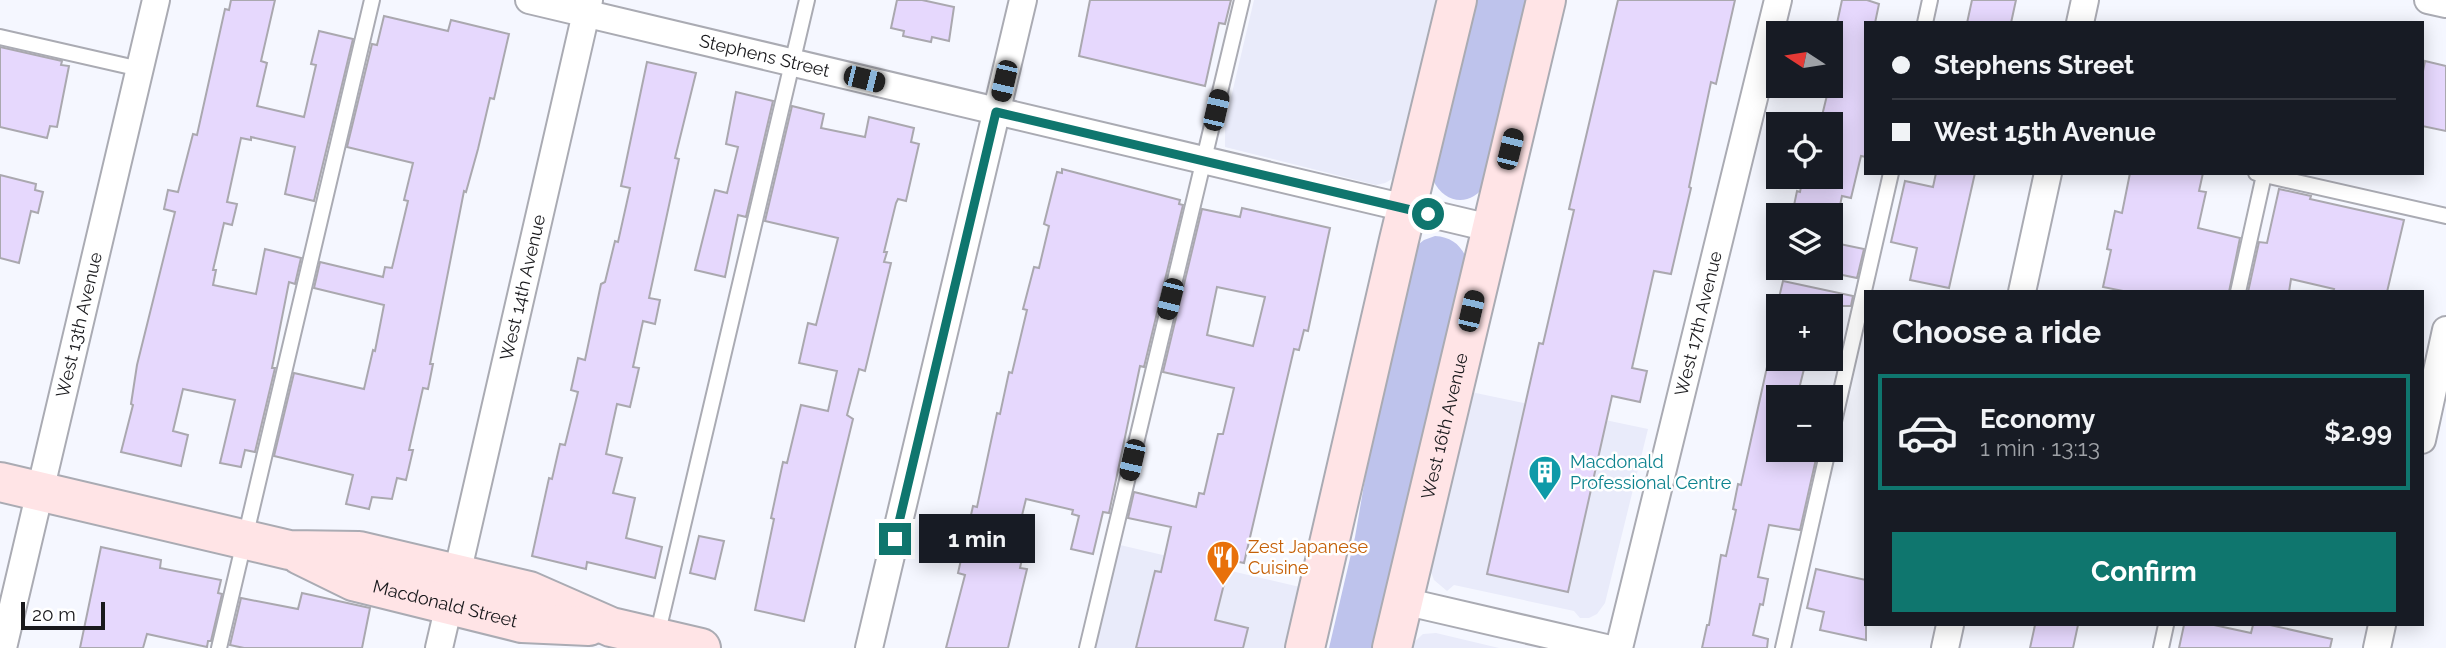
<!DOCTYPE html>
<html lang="en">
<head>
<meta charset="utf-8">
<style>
  :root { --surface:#171b24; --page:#20242c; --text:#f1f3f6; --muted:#9ea1a6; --line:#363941; --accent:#0f766e }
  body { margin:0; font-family:Raleway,sans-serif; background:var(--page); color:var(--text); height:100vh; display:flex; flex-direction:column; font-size:26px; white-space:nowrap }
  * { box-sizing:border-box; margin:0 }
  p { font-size:23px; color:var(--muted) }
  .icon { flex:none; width:38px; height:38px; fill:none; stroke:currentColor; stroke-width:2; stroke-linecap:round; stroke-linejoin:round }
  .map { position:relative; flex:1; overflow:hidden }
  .panel { position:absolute; left:1864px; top:290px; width:560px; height:336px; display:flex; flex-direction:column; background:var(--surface); border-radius:0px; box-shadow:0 4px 18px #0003 }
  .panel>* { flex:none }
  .banner { position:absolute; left:1864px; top:21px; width:560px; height:154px; border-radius:0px; box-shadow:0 4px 18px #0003; display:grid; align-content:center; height:154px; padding:0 28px; background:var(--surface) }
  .needle { width:46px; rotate:282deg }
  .buttons { position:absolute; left:1766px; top:21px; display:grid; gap:14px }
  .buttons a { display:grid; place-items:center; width:77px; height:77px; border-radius:0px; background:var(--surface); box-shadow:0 4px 18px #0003; font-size:35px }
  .scale { position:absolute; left:21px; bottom:18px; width:84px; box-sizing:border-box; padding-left:7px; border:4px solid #19191c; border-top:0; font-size:19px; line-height:24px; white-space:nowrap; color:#19191c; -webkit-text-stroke:5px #fff; paint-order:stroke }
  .end { position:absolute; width:32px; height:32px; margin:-16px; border:9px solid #0f766e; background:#fff; box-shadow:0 0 0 4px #fff }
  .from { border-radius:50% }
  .bubble { position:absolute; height:49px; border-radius:0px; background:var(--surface); box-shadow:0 4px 18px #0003; font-size:23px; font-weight:700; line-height:49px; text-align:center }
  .car { position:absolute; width:21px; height:42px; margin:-21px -10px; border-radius:9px; box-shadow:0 0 5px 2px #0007; background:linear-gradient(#222 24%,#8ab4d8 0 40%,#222 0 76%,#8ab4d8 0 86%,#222 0) }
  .banner b { display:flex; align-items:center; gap:24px; height:66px; font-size:26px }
  .banner b+b { border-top:2px solid var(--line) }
  .banner i { width:18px; height:18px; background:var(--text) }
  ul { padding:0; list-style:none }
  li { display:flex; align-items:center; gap:21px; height:116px; margin:0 14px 10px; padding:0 14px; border:4px solid transparent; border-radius:0px }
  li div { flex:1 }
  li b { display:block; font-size:26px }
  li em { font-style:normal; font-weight:700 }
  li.selected { border-color:var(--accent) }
  li>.icon { width:63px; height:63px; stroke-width:1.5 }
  h2 { padding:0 28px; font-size:32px; line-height:84px }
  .button { display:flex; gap:14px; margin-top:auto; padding:14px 28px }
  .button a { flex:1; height:80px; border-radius:0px; background:var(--accent); color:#fff; font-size:28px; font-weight:700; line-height:80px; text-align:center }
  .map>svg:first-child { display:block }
  .built { fill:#e9ebfa }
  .green { fill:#bec3ec }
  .building { fill:#e6d8fd; stroke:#aaa8af; stroke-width:2; fill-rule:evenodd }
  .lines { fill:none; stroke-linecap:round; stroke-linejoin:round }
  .lane-casing { stroke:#aaabb3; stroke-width:18 }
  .street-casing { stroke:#aaabb3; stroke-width:30 }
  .secondary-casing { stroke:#aaabb3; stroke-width:42 }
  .lane { stroke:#fff; stroke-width:14 }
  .street { stroke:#fff; stroke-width:26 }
  .secondary { stroke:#ffe4e6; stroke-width:38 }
  .route { stroke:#0f766e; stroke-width:9 }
  .labels { text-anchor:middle; stroke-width:5; stroke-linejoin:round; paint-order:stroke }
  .street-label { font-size:18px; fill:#19191c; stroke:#fff }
  .culture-label { font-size:18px; fill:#0d838f; stroke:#fff; text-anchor:start }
  .food-label { font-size:18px; fill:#c56008; stroke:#fff; text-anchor:start }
</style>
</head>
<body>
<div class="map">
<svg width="2446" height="648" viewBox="0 0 2446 648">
  <rect width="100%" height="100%" fill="#f5f7ff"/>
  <g class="built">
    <path d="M1254,0H1445L1400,165L1394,178L1385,183L1376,185L1225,147V123Z"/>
    <path d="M1471,392L1648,429L1605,603L1597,614L1589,618H1580L1574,611L1454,585L1447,591L1434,580L1431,572V562Z"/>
    <path d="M1120,545L1300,587L1286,648H1094Z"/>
    <path d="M1436,633L1499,648H1408L1423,634Z"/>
  </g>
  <g class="green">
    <path d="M1472,0H1530L1486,184C1471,207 1445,205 1433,180Z"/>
    <path d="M1435,236C1450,237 1459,243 1466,257L1375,648H1329L1355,537L1385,363L1415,247L1424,240Z"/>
  </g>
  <g class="building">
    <path d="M231,0H275L261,61L267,63L257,106L304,117L316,65L311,64L319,31L353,39L314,201L285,194L295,147L251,137V140L241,138L227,202L237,204L232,225L224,223L213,270H216L213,285L256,294L265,249L301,258L295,284L289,282L272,368H275L255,452L245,450L241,467L220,463L235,400L183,389L173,431L188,435L181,466L121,452L133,405L131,404L137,365L175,212L164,209L168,190L178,192L193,134L197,135L225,9L229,10Z"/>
    <path d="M897,0H922L954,7L949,41L932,37L931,42L903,36L904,31L891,28Z"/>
    <path d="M1090,0H1231L1225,24L1219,23L1205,86L1079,56Z"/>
    <path d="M1618,0H1735L1716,84L1711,82L1689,187L1691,188L1671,274L1654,271L1632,368L1647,371L1640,402L1612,396L1568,592L1487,574L1539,343L1543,344L1574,210L1569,209Z"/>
    <path d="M1842,0H1867L1879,4L1875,23H1866V157L1861,156L1851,198L1842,196L1838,215H1792L1797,191L1800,192L1803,177H1830V124H1820L1829,87L1827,86H1830V69L1837,42H1833Z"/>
    <path d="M1972,0H2016L2011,23H1967Z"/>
    <path d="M384,16L448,31L451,20L509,34L494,99L490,98L478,149L466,192L464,191L430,364H433L428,389L423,388L409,450H413L406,480L397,478L392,499L372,497L369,509L346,504L353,475L274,456L294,373L364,389L373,350L375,351L384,305L314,288L320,262L383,277L385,267L392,268L408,201L404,200L413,163L347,147L372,44L377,45Z"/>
    <path d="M0,47L62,61L61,65L69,66L57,127L50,126L47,138L0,127Z"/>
    <path d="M2425,61L2446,66V131L2422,126V76Z"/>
    <path d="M647,62L696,73L675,158L679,159L649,298L660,300L655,324L643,321L633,367L639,368L630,407L617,404L606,454L622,458L613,493L635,498L626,538L662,547L655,578L587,562L586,569L532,556L549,478L552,479L560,444L565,445L578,392L571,390L578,358L585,360L601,284L605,282L615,241L618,242L630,188L621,186Z"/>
    <path d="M736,92L773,101L746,217L738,215L725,277L695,270L715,190L727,193L738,147L726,144Z"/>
    <path d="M792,106L824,114L821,128L865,137L869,117L914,128L911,142L919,144L906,201L898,199L896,203L884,252H887L884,262L891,263L865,371L859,369L847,415L853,419L804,621L755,610L774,519L771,518L783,462L787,463L801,405L828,411L837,371L799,363L808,323L816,325L838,238L765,221Z"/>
    <path d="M1062,169L1180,200L1179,204L1183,205L1144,367L1140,366L1109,513L1103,512L1093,554L1071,549L1079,516L1072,514L1073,510L1026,499L1014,548L1024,550L1020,568L1027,569L1008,648H946L965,575L958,573L973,506L977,507L997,413L1000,414L1009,372L1012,373L1027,310L1023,309L1034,267L1039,268L1049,226L1044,224L1057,172L1062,173Z"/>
    <path d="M1936,173H1975L1949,288L1910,280L1917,248L1891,242L1905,181L1933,187Z"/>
    <path d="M2130,173H2203L2199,191L2206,192L2198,228L2240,238L2229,292H2128L2103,287L2111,250L2107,249L2115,211L2122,213Z"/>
    <path d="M0,175L36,184L35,190L43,192L38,213L31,211L19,263L0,258Z"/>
    <path d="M2279,189L2311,196L2310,199L2404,220L2387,292H2333L2334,289L2291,279L2289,292H2248L2259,242L2267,243Z"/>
    <path d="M1242,208L1330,228L1308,331L1304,330L1299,350L1294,349L1244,563L1230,560L1215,620L1248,628L1243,648H1136L1155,571L1161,572L1171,527L1128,518L1134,492L1196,507L1199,493L1204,494L1218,434H1223L1234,388L1163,372L1202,209L1240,217ZM1217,287L1265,297L1253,346L1207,335Z"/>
    <path d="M1830,242L1864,249L1857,278L1828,272L1830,268Z"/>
    <path d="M1783,281L1853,296L1851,306H1777Z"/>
    <path d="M1769,358L1805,365L1797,397H1778V450H1818L1800,530L1769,525L1758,577L1768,579L1763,605L1760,604L1753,635L1768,639L1767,648H1702L1707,625H1709L1721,555L1726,556L1736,510L1733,509L1738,484L1741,485Z"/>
    <path d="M699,536L724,541L715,579L690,573Z"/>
    <path d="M101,547L161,560L160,568L221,580L218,593L222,594L211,641H208L207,647L147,634L143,648H80Z"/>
    <path d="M1816,569L1866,580V640L1820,630L1824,612L1807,608Z"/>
    <path d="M302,593L370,608L362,648H244L230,645L241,598L298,609Z"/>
    <path d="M2035,625H2078L2073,648H2030Z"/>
    <path d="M2184,625H2214L2251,633L2253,625H2270L2332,639L2330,648H2179Z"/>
  </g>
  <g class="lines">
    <defs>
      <g id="lane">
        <path d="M1925,23L1930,0"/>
        <path d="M0,37L140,69"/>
        <path d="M2256,173L2446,216"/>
        <path d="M2238,292L2264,175"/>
        <path d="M1830,439L1891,173"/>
        <path d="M657,636L807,0"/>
        <path d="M219,648L372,0"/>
        <path d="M1087,648L1242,0"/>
        <path d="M1783,648L1828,450"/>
        <path d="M2161,648L2166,625"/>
      </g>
      <g id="street">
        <path id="s1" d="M529,0L1490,228"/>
        <path d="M2428,0L2446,4"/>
        <path d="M2080,23L2085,0"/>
        <path d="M2022,292L2048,173"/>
        <path d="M2422,440L2446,330"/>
        <path id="s2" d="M457,574L589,0"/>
        <path d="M1403,601L1606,648"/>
        <path id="s3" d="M3,648L156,0"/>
        <path d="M439,648L449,605"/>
        <path d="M869,648L1023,0"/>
        <path id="s4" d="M1619,648L1778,0"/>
        <path d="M1945,648L1950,625"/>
        <path d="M2377,648L2382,625"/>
      </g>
      <g id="secondary">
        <path d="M0,482L289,550L359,551L529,591L611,627L701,648"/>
        <path id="s5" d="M300,555L353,581L522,623L589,626"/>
        <path d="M1305,648L1399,240L1457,0"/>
        <path id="s6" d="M1392,648L1546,0"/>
      </g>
    </defs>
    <use href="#lane" class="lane-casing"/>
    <use href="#street" class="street-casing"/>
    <use href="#secondary" class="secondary-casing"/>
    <use href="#lane" class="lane"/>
    <use href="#street" class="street"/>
    <use href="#secondary" class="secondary"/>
  </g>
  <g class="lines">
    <path class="route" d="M895,539L996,112L1428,214"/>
  </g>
  <defs>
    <symbol id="building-pin" viewBox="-11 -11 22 30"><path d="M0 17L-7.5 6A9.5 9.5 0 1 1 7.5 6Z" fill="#0f9aa8" stroke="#fff"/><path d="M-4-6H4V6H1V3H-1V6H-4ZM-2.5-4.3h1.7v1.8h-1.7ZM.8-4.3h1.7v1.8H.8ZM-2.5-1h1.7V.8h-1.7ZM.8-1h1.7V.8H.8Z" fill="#fff"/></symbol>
    <symbol id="restaurant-pin" viewBox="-11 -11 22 30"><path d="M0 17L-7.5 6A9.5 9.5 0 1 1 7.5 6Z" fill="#e8710a" stroke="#fff"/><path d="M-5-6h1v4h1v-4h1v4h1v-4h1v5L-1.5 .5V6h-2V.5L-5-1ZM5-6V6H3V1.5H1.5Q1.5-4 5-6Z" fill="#fff"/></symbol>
  </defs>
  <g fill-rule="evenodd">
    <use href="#building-pin" x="1526" y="453" width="38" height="52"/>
    <use href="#restaurant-pin" x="1204" y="538" width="38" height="52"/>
  </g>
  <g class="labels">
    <g class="street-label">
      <text dy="6" stroke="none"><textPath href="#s1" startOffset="242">Stephens Street</textPath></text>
      <text dy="6" stroke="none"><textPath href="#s2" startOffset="294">West 14th Avenue</textPath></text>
      <text dy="6" stroke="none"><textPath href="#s3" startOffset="332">West 13th Avenue</textPath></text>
      <text dy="6" stroke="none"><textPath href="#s4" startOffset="334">West 17th Avenue</textPath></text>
      <text dy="6" stroke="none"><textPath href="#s6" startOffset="228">West 16th Avenue</textPath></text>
      <text dy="6" stroke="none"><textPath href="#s5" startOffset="154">Macdonald Street</textPath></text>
    </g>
    <g class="culture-label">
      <text x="1570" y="468">Macdonald<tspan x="1570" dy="21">Professional Centre</tspan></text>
    </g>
    <g class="food-label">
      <text x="1248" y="553">Zest Japanese<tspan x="1248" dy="21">Cuisine</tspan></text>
    </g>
  </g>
</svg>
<div class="buttons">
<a><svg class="needle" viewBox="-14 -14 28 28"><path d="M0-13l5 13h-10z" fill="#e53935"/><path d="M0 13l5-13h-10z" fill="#9ea1a6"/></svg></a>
<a><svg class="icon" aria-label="locate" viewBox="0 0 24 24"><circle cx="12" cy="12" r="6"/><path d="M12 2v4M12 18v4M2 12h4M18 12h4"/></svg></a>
<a><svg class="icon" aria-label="layers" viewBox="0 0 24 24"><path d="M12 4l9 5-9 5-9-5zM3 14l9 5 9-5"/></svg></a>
<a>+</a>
<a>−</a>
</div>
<div class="scale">20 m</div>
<i class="end from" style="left:1428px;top:214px"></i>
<i class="end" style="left:895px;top:539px"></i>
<div class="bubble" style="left:919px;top:514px;width:116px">1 min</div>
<i class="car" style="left:864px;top:79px;rotate:104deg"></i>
<i class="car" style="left:1004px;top:81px;rotate:193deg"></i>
<i class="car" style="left:1216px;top:110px;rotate:13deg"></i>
<i class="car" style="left:1510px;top:149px;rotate:14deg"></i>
<i class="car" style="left:1170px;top:299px;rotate:194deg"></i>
<i class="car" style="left:1471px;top:311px;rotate:13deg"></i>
<i class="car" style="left:1132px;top:460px;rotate:193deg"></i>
<div class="banner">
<b><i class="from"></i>Stephens Street</b>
<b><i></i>West 15th Avenue</b>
</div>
<section class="panel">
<h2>Choose a ride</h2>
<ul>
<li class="selected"><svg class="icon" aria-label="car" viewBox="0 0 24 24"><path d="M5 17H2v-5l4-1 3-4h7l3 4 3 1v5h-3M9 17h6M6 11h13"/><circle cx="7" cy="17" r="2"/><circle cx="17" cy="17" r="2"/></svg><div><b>Economy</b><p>1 min · 13:13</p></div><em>$2.99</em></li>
</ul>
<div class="button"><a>Confirm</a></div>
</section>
</div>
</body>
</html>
